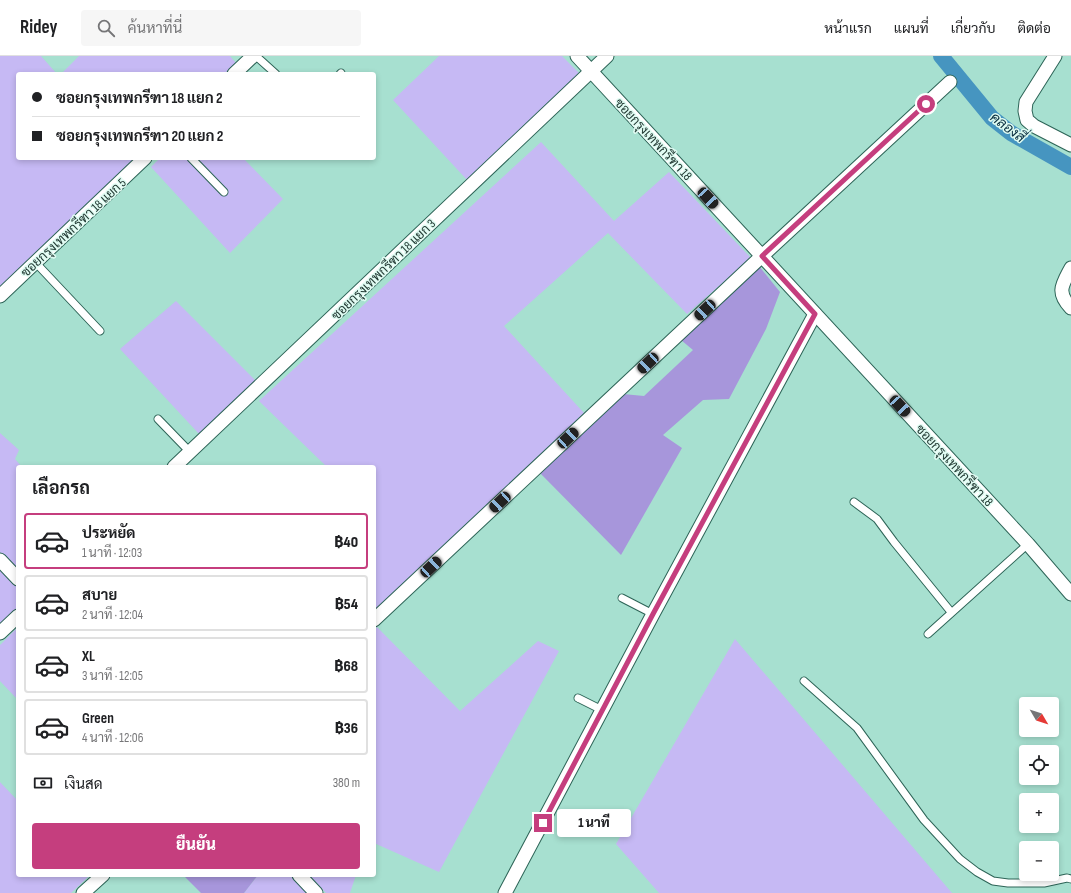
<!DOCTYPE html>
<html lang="th">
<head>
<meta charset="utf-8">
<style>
  :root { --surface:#fff; --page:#f6f6f6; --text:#202124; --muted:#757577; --line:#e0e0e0; --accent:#c53e7e }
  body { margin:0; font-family:"Sofia Sans Condensed",Sarabun,sans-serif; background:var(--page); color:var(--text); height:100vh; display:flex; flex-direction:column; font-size:15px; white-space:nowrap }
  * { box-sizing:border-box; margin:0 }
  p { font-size:13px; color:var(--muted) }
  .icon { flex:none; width:22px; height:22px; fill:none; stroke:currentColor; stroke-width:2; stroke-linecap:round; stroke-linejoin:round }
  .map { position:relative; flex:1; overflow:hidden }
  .details { position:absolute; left:16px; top:409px; width:360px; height:412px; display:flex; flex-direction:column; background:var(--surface); border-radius:4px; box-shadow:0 2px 6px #0003 }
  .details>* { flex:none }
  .banner { position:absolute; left:16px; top:16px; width:360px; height:88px; border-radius:4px; box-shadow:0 2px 6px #0003; display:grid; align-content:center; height:88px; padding:0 16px; background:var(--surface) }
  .needle { width:26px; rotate:129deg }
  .fabs { position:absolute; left:1019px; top:641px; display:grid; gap:8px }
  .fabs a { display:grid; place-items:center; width:40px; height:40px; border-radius:4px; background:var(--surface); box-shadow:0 2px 6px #0003; font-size:20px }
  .end { position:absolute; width:18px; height:18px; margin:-9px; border:5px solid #c53e7e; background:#fff; box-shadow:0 0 0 2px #fff }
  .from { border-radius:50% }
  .bubble { position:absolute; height:28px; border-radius:4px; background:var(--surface); box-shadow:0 2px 6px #0003; font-size:13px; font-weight:800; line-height:28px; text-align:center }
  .car { position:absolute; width:12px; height:24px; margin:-12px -6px; border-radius:5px; box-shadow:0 0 3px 1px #0007; background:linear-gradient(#222 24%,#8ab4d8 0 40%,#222 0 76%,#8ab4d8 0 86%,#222 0) }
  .banner b { display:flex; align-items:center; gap:14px; height:38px; font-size:15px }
  .banner b+b { border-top:1px solid var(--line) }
  .banner i { width:10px; height:10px; background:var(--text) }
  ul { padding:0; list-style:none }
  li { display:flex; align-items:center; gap:12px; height:56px; margin:0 8px 6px; padding:0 8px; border:2px solid var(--line); border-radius:4px }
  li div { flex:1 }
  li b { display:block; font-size:15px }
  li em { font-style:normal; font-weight:800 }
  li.current { border-color:var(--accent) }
  li>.icon { width:36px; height:36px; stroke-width:1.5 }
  h2 { padding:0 16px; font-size:18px; line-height:48px }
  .pay { display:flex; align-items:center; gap:10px; height:44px; padding:0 16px; font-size:15px }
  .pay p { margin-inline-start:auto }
  .button { display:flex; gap:8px; margin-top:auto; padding:8px 16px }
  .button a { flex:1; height:46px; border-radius:4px; background:var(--accent); color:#fff; font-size:16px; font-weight:800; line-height:46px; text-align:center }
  header { display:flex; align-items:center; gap:24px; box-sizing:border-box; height:56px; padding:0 20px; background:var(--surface); border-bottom:1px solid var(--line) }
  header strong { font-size:19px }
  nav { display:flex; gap:22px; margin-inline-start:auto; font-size:14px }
  .search { width:280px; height:36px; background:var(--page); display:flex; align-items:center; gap:10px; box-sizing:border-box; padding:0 14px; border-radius:4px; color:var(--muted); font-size:15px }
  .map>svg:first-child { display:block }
  .green { fill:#c6b9f4 }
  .forest { fill:#a796db }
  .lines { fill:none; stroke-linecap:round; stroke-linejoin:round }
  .canal { stroke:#4695c0; stroke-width:16 }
  .lane-casing { stroke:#2d6457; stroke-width:9 }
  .street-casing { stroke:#2d6457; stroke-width:15 }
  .lane { stroke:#fff; stroke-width:7 }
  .street { stroke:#fff; stroke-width:13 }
  .route { stroke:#c53e7e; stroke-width:5 }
  .labels { text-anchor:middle; stroke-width:3; stroke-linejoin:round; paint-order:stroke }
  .street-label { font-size:13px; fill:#223933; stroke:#dffbf2 }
  .water-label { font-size:14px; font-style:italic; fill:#0b3042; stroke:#dffbf2 }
</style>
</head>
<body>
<header>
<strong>Ridey</strong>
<div class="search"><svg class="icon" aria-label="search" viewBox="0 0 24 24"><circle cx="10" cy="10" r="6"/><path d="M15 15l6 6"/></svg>ค้นหาที่นี่</div>
<nav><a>หน้าแรก</a><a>แผนที่</a><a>เกี่ยวกับ</a><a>ติดต่อ</a></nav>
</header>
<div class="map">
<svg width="1071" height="837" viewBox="0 0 1071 837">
  <rect width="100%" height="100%" fill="#a7e0d0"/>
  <g class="green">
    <path d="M0,0H41L57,18H18V102H139L0,234Z"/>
    <path d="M79,0H230L236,7L224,18H61Z"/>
    <path d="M439,0H562L579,17L468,125L393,44Z"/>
    <path d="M541,86L614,165L669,116L751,202L687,258L608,177L504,270L584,357L532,409L374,555V411H327L259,345Z"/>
    <path d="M160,102H243L283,143L230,197L151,111Z"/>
    <path d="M176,245L256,325L200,379L120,293Z"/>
    <path d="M0,377L19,394L15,403L22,411H18V515L0,496Z"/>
    <path d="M0,514L18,532V553L0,570Z"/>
    <path d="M18,571V644L0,625V589Z"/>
    <path d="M377,571L460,655L538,585L559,595L439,816L374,787V575Z"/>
    <path d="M735,583L952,837H659L616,788Z"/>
    <path d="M0,726L18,745V819H87L89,820L71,837H0Z"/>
    <path d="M258,819H290L307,837H244Z"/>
    <path d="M309,819H356L350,837H326Z"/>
  </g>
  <g class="forest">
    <path d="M759,210L780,236L766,273L729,343L703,344L663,379L682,392L621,499L539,416L623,338L644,340L693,294L681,284Z"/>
    <path d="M183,819H258L244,837H201Z"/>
  </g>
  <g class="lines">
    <path class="canal" d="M941,0L992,62L1011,77L1071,111"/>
    <defs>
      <g id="lane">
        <path d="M256,0L276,18"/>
        <path d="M340,18L341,17"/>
        <path d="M191,102L224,136"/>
        <path d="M35,206L100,275"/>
        <path d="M158,363L190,396"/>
        <path d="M854,446L877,463L894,486L951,556"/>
        <path d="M622,542L653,558"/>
        <path d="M928,578L1028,488"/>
        <path d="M804,625L857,672L924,764L960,803L977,816L993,825L1008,827H1044L1067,822L1071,823"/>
        <path d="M578,642L602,654"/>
      </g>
      <g id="street">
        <path d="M577,0L1028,488L1071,538"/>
        <path d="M1055,0L1026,46L1025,55L1027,64L1034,70L1071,89"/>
        <path d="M234,18L253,0"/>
        <path d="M1071,212C1062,229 1056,236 1071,252"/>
        <path d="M0,240L145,102"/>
        <path d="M174,411L607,0"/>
        <path d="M0,504L18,523"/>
        <path d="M374,564L762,200L950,26"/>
        <path d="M0,577L18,560"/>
        <path d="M299,819L316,837"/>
        <path d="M83,837L103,819"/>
        <path d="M505,837L653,558L815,258"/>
      </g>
    </defs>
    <use href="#lane" class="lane-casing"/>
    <use href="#street" class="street-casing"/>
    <use href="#lane" class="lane"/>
    <use href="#street" class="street"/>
  </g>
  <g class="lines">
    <path class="route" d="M543,767L653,558L815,258L762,200L926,48"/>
  </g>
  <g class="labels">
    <g class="street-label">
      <text transform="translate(654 83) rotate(47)" y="5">ซอยกรุงเทพกรีฑา 18</text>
      <text transform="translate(73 171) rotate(-43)" y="5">ซอยกรุงเทพกรีฑา 18 แยก 5</text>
      <text transform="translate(383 213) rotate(-44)" y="5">ซอยกรุงเทพกรีฑา 18 แยก 3</text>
      <text transform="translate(955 409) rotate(47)" y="5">ซอยกรุงเทพกรีฑา 18</text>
    </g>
    <g class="water-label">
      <text transform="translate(1008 71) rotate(37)" y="5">คลองสี่</text>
    </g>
  </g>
</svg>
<div class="fabs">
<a><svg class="needle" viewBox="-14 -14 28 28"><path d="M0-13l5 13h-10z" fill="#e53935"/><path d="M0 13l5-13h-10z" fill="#757577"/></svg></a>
<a><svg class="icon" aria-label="locate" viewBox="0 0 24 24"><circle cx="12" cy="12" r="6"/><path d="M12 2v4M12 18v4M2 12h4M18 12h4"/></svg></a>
<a>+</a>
<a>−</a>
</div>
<i class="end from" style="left:926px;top:48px"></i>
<i class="end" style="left:543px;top:767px"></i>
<div class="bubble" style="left:557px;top:753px;width:74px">1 นาที</div>
<i class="car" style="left:708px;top:142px;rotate:137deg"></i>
<i class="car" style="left:705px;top:254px;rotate:227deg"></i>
<i class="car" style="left:648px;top:307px;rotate:227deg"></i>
<i class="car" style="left:900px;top:350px;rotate:137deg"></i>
<i class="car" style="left:568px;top:382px;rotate:47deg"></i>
<i class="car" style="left:500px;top:446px;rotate:227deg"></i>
<i class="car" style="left:431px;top:511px;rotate:47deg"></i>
<div class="banner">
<b><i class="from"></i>ซอยกรุงเทพกรีฑา 18 แยก 2</b>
<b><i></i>ซอยกรุงเทพกรีฑา 20 แยก 2</b>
</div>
<section class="details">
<h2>เลือกรถ</h2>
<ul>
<li class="current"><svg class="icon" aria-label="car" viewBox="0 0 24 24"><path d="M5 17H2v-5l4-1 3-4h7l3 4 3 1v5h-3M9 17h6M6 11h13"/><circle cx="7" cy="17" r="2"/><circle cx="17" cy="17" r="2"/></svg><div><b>ประหยัด</b><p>1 นาที · 12:03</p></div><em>฿40</em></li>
<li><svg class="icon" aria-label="car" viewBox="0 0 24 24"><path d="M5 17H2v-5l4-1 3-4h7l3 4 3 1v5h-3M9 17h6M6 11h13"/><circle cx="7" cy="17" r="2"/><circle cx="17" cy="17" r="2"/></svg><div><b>สบาย</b><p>2 นาที · 12:04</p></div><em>฿54</em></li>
<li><svg class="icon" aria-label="car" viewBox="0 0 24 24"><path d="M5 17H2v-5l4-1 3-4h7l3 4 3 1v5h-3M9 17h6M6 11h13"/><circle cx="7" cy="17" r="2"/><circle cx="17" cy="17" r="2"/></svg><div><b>XL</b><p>3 นาที · 12:05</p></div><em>฿68</em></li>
<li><svg class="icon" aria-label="car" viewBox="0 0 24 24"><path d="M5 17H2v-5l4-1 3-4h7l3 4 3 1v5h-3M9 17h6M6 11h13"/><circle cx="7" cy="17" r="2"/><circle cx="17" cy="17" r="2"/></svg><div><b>Green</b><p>4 นาที · 12:06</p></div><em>฿36</em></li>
</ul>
<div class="pay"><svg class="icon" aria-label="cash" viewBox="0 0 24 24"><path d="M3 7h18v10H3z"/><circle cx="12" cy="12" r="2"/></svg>เงินสด<p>380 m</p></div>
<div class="button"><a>ยืนยัน</a></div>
</section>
</div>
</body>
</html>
